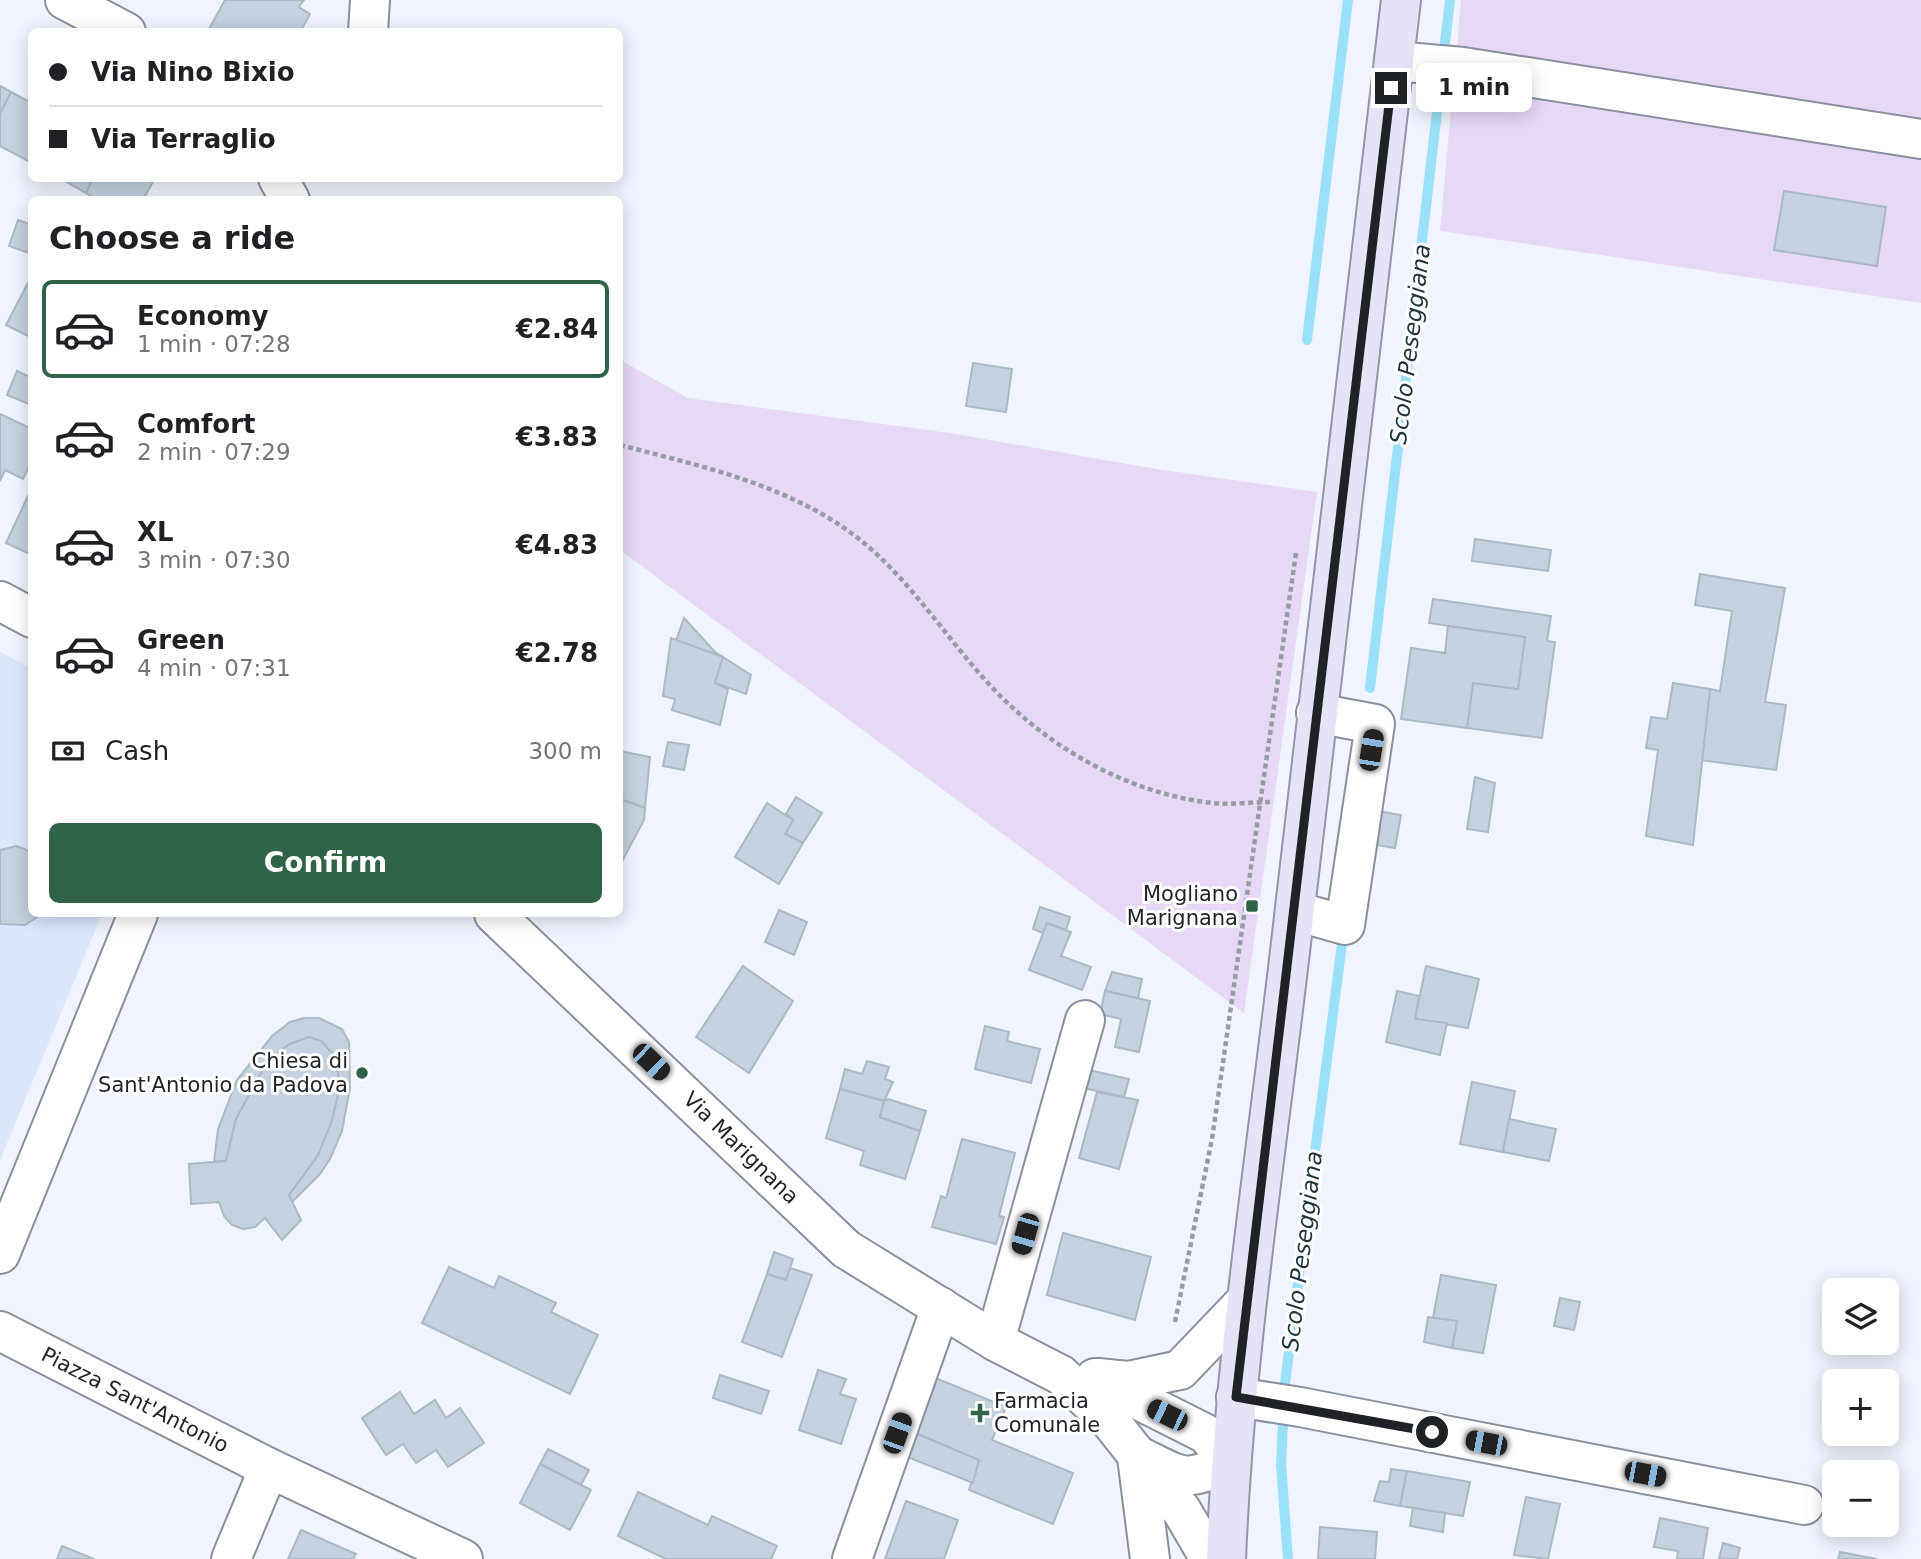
<!DOCTYPE html>
<html lang="en">
<head>
<meta charset="utf-8">
<style>
  :root { --surface:#fff; --page:#f6f6f6; --text:#202124; --muted:#757577; --line:#e0e0e0; --accent:#2f6246 }
  body { margin:0; font-family:"DejaVu Sans",sans-serif; background:var(--page); color:var(--text); height:100vh; display:flex; flex-direction:column; font-size:26px; white-space:nowrap }
  * { box-sizing:border-box; margin:0 }
  p { font-size:23px; color:var(--muted) }
  .icon { flex:none; width:38px; height:38px; fill:none; stroke:currentColor; stroke-width:2; stroke-linecap:round; stroke-linejoin:round }
  .map { position:relative; flex:1; overflow:hidden }
  .side { position:absolute; left:28px; top:196px; width:595px; height:721px; display:flex; flex-direction:column; background:var(--surface); border-radius:10px; box-shadow:0 4px 18px #0003 }
  .side>* { flex:none }
  .guide { position:absolute; left:28px; top:28px; width:595px; height:154px; border-radius:10px; box-shadow:0 4px 18px #0003; display:grid; align-content:center; height:154px; padding:0 21px; background:var(--surface) }
  .fabs { position:absolute; left:1822px; top:1278px; display:grid; gap:14px }
  .fabs a { display:grid; place-items:center; width:77px; height:77px; border-radius:10px; background:var(--surface); box-shadow:0 4px 18px #0003; font-size:35px }
  .end { position:absolute; width:32px; height:32px; margin:-16px; border:9px solid #1f2227; background:#fff; box-shadow:0 0 0 4px #fff }
  .from { border-radius:50% }
  .bubble { position:absolute; height:49px; border-radius:10px; background:var(--surface); box-shadow:0 4px 18px #0003; font-size:23px; font-weight:700; line-height:49px; text-align:center }
  .car { position:absolute; width:21px; height:42px; margin:-21px -10px; border-radius:9px; box-shadow:0 0 5px 2px #0007; background:linear-gradient(#222 24%,#8ab4d8 0 40%,#222 0 76%,#8ab4d8 0 86%,#222 0) }
  .guide b { display:flex; align-items:center; gap:24px; height:66px; font-size:26px }
  .guide b+b { border-top:2px solid var(--line) }
  .guide i { width:18px; height:18px; background:var(--text) }
  ul { padding:0; list-style:none }
  li { display:flex; align-items:center; gap:21px; height:98px; margin:0 14px 10px; padding:0 7px; border:4px solid transparent; border-radius:10px }
  li div { flex:1 }
  li b { display:block; font-size:26px }
  li em { font-style:normal; font-weight:700 }
  li.on { border-color:var(--accent) }
  li>.icon { width:63px; height:63px; stroke-width:1.5 }
  h2 { padding:0 21px; font-size:32px; line-height:84px }
  .pay { display:flex; align-items:center; gap:18px; height:77px; padding:0 21px; font-size:26px }
  .pay p { margin-inline-start:auto }
  .button { display:flex; gap:14px; margin-top:auto; padding:14px 21px }
  .button a { flex:1; height:80px; border-radius:10px; background:var(--accent); color:#fff; font-size:28px; font-weight:700; line-height:80px; text-align:center }
  .map>svg:first-child { display:block }
  .built { fill:#dce7fe }
  .green { fill:#e7d8f5 }
  .lines { fill:none; stroke-linecap:round; stroke-linejoin:round }
  .stream { stroke:#9be0f9; stroke-width:10 }
  .building { fill:#c3d2de; stroke:#aab9c5; stroke-width:2 }
  .minor-casing { stroke:#888f9e; stroke-width:42 }
  .major-casing { stroke:#9494ab; stroke-width:42 }
  .path { stroke:#979ba3; stroke-width:4.5; stroke-dasharray:5 3.5; stroke-linecap:butt }
  .minor { stroke:#fff; stroke-width:38 }
  .major { stroke:#e5e4f7; stroke-width:38 }
  .route { stroke:#1f2227; stroke-width:9 }
  .poi-dot { fill:#2f6246; stroke:#fff; stroke-width:2.5 }
  .labels { text-anchor:middle; stroke-width:6; stroke-linejoin:round; paint-order:stroke }
  .poi-label { font-size:21px; fill:#1f2227; stroke:#fff; text-anchor:end }
  .street-label { font-size:21px; fill:#1f2227; stroke:#fff }
  .water-label { font-size:23px; font-style:italic; fill:#1e343c; stroke:#fff }
</style>
</head>
<body>
<div class="map">
<svg width="1921" height="1559" viewBox="0 0 1921 1559">
  <rect width="100%" height="100%" fill="#eff4fe"/>
  <path class="built" d="M0,652L31,668L32,914H102L0,1160Z"/>
  <g class="green">
    <path d="M1461,0H1921V303L1440,231Z"/>
    <path d="M620,360L688,398L950,433L1156,469L1317,492L1244,1013L620,550Z"/>
  </g>
  <g class="lines">
    <g class="stream">
      <path d="M1307,340L1348,0"/>
      <path d="M1370,688L1450,0"/>
      <path d="M1288,1559L1281,1464L1285,1383L1342,944"/>
    </g>
  </g>
  <g class="building">
    <path d="M225,0H304L299,7L310,14L300,32H214L209,29Z"/>
    <path d="M0,86L11,92L0,114Z"/>
    <path d="M11,92L32,103V163L0,146V114Z"/>
    <path d="M60,178H93L86,193Z"/>
    <path d="M93,178H155L143,200H98L86,193Z"/>
    <path d="M1784,191L1886,207L1877,266L1774,250Z"/>
    <path d="M18,220L32,225V254L9,246Z"/>
    <path d="M32,275V338L6,325Z"/>
    <path d="M973,363L1012,369L1006,412L966,406Z"/>
    <path d="M17,371L32,378L29,404L7,395Z"/>
    <path d="M0,414L32,429V460L23,479L5,470L0,481Z"/>
    <path d="M28,496L32,497V555L6,543Z"/>
    <path d="M1475,539L1551,550L1548,571L1472,561Z"/>
    <path d="M1700,574L1785,588L1765,702L1786,705L1776,770L1700,760L1710,689L1720,691L1732,611L1695,605Z"/>
    <path d="M1433,599L1551,616L1547,641L1555,642L1542,738L1467,728L1473,683L1518,689L1525,637L1429,623Z"/>
    <path d="M684,618L715,652L723,657L676,641Z"/>
    <path d="M1448,626L1525,637L1518,689L1473,683L1467,728L1401,719L1411,648L1445,653Z"/>
    <path d="M671,638L723,657L715,683L728,689L720,725L672,710L675,699L663,696Z"/>
    <path d="M723,657L751,675L746,694L715,683Z"/>
    <path d="M1673,683L1710,689L1693,845L1646,836L1658,750L1646,748L1651,717L1667,719Z"/>
    <path d="M668,742L689,745L684,770L663,766Z"/>
    <path d="M620,751L650,757L645,808L620,799Z"/>
    <path d="M1475,777L1495,783L1488,832L1467,829Z"/>
    <path d="M796,797L822,813L803,843L785,834L793,820L786,814Z"/>
    <path d="M620,799L645,808L644,820L620,865Z"/>
    <path d="M767,803L793,820L785,834L803,843L779,884L735,857Z"/>
    <path d="M1360,808L1401,815L1395,848L1354,841Z"/>
    <path d="M16,846L32,852V914H42L25,925L0,924V850Z"/>
    <path d="M1040,907L1070,917L1066,930L1047,923L1043,933L1033,929Z"/>
    <path d="M779,910L807,922L794,955L765,942Z"/>
    <path d="M1047,923L1071,932L1061,956L1091,967L1082,990L1029,970Z"/>
    <path d="M743,966L793,1001L749,1073L696,1037Z"/>
    <path d="M1426,966L1479,979L1468,1028L1415,1019Z"/>
    <path d="M1112,972L1142,979L1138,998L1105,991Z"/>
    <path d="M1105,991L1150,1001L1139,1052L1115,1047L1121,1019L1100,1014Z"/>
    <path d="M1397,991L1419,996L1415,1019L1447,1023L1440,1055L1386,1042Z"/>
    <path d="M304,1018H319L342,1029L349,1042L350,1088L342,1131L330,1159L320,1174L292,1202L289,1195L318,1155L332,1120L340,1086L335,1056L321,1041L309,1037L290,1044L269,1059L236,1119L226,1161L214,1162L218,1129L237,1080L272,1036L290,1022Z"/>
    <path d="M985,1026L1009,1032L1007,1041L1040,1049L1031,1083L975,1069Z"/>
    <path d="M309,1037L321,1041L335,1056L340,1086L332,1120L318,1155L289,1195L301,1220L282,1240L265,1218L255,1227L243,1229L232,1225L224,1216L219,1202L191,1204L189,1164L226,1161L236,1119L269,1059L290,1044Z"/>
    <path d="M867,1061L889,1067L885,1079L893,1082L884,1101L840,1089L845,1069L862,1074Z"/>
    <path d="M1084,1069L1129,1079L1124,1097L1079,1087Z"/>
    <path d="M1472,1082L1515,1091L1503,1152L1460,1144Z"/>
    <path d="M840,1089L884,1101L880,1117L920,1131L905,1179L860,1165L864,1151L826,1138Z"/>
    <path d="M1097,1092L1138,1100L1119,1169L1079,1158Z"/>
    <path d="M888,1099L926,1111L920,1131L880,1117L884,1101Z"/>
    <path d="M1509,1119L1556,1129L1549,1161L1503,1152Z"/>
    <path d="M962,1139L1015,1153L999,1216L1004,1217L996,1244L932,1227L941,1196L946,1198Z"/>
    <path d="M1063,1233L1151,1257L1135,1320L1047,1295Z"/>
    <path d="M774,1252L793,1259L786,1280L767,1274Z"/>
    <path d="M449,1267L494,1288L499,1276L556,1303L551,1312L598,1335L570,1394L422,1323Z"/>
    <path d="M790,1268L812,1275L782,1357L742,1342L767,1274L786,1280Z"/>
    <path d="M1441,1275L1496,1285L1483,1353L1452,1348L1457,1321L1433,1318Z"/>
    <path d="M1560,1298L1580,1302L1574,1330L1554,1326Z"/>
    <path d="M1428,1317L1457,1321L1452,1348L1424,1342Z"/>
    <path d="M818,1370L846,1379L840,1394L856,1399L841,1444L799,1430Z"/>
    <path d="M921,1372L1006,1407L992,1440L1073,1473L1053,1524L969,1490L979,1460L901,1427Z"/>
    <path d="M720,1375L769,1391L761,1414L713,1398Z"/>
    <path d="M400,1392L414,1414L435,1400L446,1418L460,1408L484,1443L448,1467L436,1450L416,1463L403,1444L386,1455L362,1418Z"/>
    <path d="M901,1427L979,1460L973,1483L892,1451Z"/>
    <path d="M548,1449L589,1470L581,1485L540,1464Z"/>
    <path d="M540,1464L591,1490L570,1530L520,1503Z"/>
    <path d="M1391,1469L1407,1471L1400,1506L1374,1501L1380,1481L1389,1482Z"/>
    <path d="M1407,1471L1470,1482L1463,1516L1400,1506Z"/>
    <path d="M638,1492L708,1525L712,1516L777,1546L771,1559H666L618,1536Z"/>
    <path d="M1526,1497L1560,1504L1548,1559L1514,1555Z"/>
    <path d="M906,1501L958,1520L944,1559H885Z"/>
    <path d="M1413,1508L1445,1513L1443,1532L1410,1526Z"/>
    <path d="M1660,1518L1708,1528L1703,1559H1677L1678,1551L1654,1547Z"/>
    <path d="M1320,1527L1377,1532L1375,1559H1318Z"/>
    <path d="M301,1530L356,1554L353,1559H288Z"/>
    <path d="M1723,1543L1740,1548L1737,1559H1719Z"/>
    <path d="M62,1546L94,1559H57Z"/>
    <path d="M1840,1552L1877,1559H1838Z"/>
  </g>
  <g class="lines">
    <defs>
      <g id="minor">
        <path d="M65,0L126,32"/>
        <path d="M368,32L370,0"/>
        <path d="M1394,61L1463,67L1921,139"/>
        <path d="M278,178L290,200"/>
        <path d="M0,601L32,618"/>
        <path d="M1295,911L1345,925L1375,724L1316,713"/>
        <path d="M494,914L846,1249L995,1341L1061,1375L1110,1421L1137,1455L1182,1511L1210,1559"/>
        <path d="M0,1254L138,914"/>
        <path d="M0,1331L269,1468L463,1559"/>
        <path d="M995,1341L1085,1020"/>
        <path d="M1095,1378L1206,1434L1230,1462C1183,1483 1184,1478 1139,1456"/>
        <path d="M1098,1378L1128,1381L1180,1370L1245,1302"/>
        <path d="M1236,1397L1300,1407L1804,1505"/>
        <path d="M1137,1457L1150,1559"/>
        <path d="M231,1559L269,1468"/>
        <path d="M852,1559L941,1307"/>
      </g>
      <path id="major" d="M1226,1559C1235,1341 1271,1125 1295,908C1329,606 1364,303 1401,0"/>
    </defs>
    <use href="#minor" class="minor-casing"/>
    <use href="#major" class="major-casing"/>
    <g class="path">
      <path d="M620,445C704,467 795,486 864,543C912,583 946,637 987,682C1045,746 1126,793 1212,803C1231,805 1252,802 1271,802"/>
      <path d="M1175,1322L1212,1139L1296,553"/>
    </g>
    <use href="#minor" class="minor"/>
    <use href="#major" class="major"/>
  </g>
  <g class="lines">
    <path class="route" d="M1391,88L1236,1397L1432,1432"/>
  </g>
  <g class="poi-dot">
    <rect x="1245" y="899" width="14" height="14" rx="3.5"/>
    <circle cx="362" cy="1073" r="7"/>
    <path d="M976.5 1402.5h7v7h7v7h-7v7h-7v-7h-7v-7h7z"/>
  </g>
  <g class="labels">
    <g class="poi-label">
      <text x="1238" y="901">Mogliano<tspan x="1238" dy="24">Marignana</tspan></text>
      <text x="348" y="1068">Chiesa di<tspan x="348" dy="24">Sant'Antonio da Padova</tspan></text>
      <text x="994" y="1408" text-anchor="start">Farmacia<tspan x="994" dy="24">Comunale</tspan></text>
    </g>
    <g class="street-label">
      <text transform="translate(741 1148) rotate(44)" y="7">Via Marignana</text>
      <text transform="translate(135 1400) rotate(27)" y="7">Piazza Sant'Antonio</text>
    </g>
    <g class="water-label">
      <text transform="translate(1410 344) rotate(-83)" y="8">Scolo Peseggiana</text>
      <text transform="translate(1302 1251) rotate(-83)" y="8">Scolo Peseggiana</text>
    </g>
  </g>
</svg>
<div class="fabs">
<a><svg class="icon" aria-label="layers" viewBox="0 0 24 24"><path d="M12 4l9 5-9 5-9-5zM3 14l9 5 9-5"/></svg></a>
<a>+</a>
<a>−</a>
</div>
<i class="end from" style="left:1432px;top:1432px"></i>
<i class="end" style="left:1391px;top:88px"></i>
<div class="bubble" style="left:1416px;top:63px;width:116px">1 min</div>
<i class="car" style="left:1371px;top:750px;rotate:9deg"></i>
<i class="car" style="left:651px;top:1062px;rotate:134deg"></i>
<i class="car" style="left:1025px;top:1234px;rotate:196deg"></i>
<i class="car" style="left:1167px;top:1415px;rotate:296deg"></i>
<i class="car" style="left:897px;top:1433px;rotate:20deg"></i>
<i class="car" style="left:1486px;top:1443px;rotate:281deg"></i>
<i class="car" style="left:1645px;top:1474px;rotate:101deg"></i>
<div class="guide">
<b><i class="from"></i>Via Nino Bixio</b>
<b><i></i>Via Terraglio</b>
</div>
<section class="side">
<h2>Choose a ride</h2>
<ul>
<li class="on"><svg class="icon" aria-label="car" viewBox="0 0 24 24"><path d="M5 17H2v-5l4-1 3-4h7l3 4 3 1v5h-3M9 17h6M6 11h13"/><circle cx="7" cy="17" r="2"/><circle cx="17" cy="17" r="2"/></svg><div><b>Economy</b><p>1 min · 07:28</p></div><em>€2.84</em></li>
<li><svg class="icon" aria-label="car" viewBox="0 0 24 24"><path d="M5 17H2v-5l4-1 3-4h7l3 4 3 1v5h-3M9 17h6M6 11h13"/><circle cx="7" cy="17" r="2"/><circle cx="17" cy="17" r="2"/></svg><div><b>Comfort</b><p>2 min · 07:29</p></div><em>€3.83</em></li>
<li><svg class="icon" aria-label="car" viewBox="0 0 24 24"><path d="M5 17H2v-5l4-1 3-4h7l3 4 3 1v5h-3M9 17h6M6 11h13"/><circle cx="7" cy="17" r="2"/><circle cx="17" cy="17" r="2"/></svg><div><b>XL</b><p>3 min · 07:30</p></div><em>€4.83</em></li>
<li><svg class="icon" aria-label="car" viewBox="0 0 24 24"><path d="M5 17H2v-5l4-1 3-4h7l3 4 3 1v5h-3M9 17h6M6 11h13"/><circle cx="7" cy="17" r="2"/><circle cx="17" cy="17" r="2"/></svg><div><b>Green</b><p>4 min · 07:31</p></div><em>€2.78</em></li>
</ul>
<div class="pay"><svg class="icon" aria-label="cash" viewBox="0 0 24 24"><path d="M3 7h18v10H3z"/><circle cx="12" cy="12" r="2"/></svg>Cash<p>300 m</p></div>
<div class="button"><a>Confirm</a></div>
</section>
</div>
</body>
</html>
